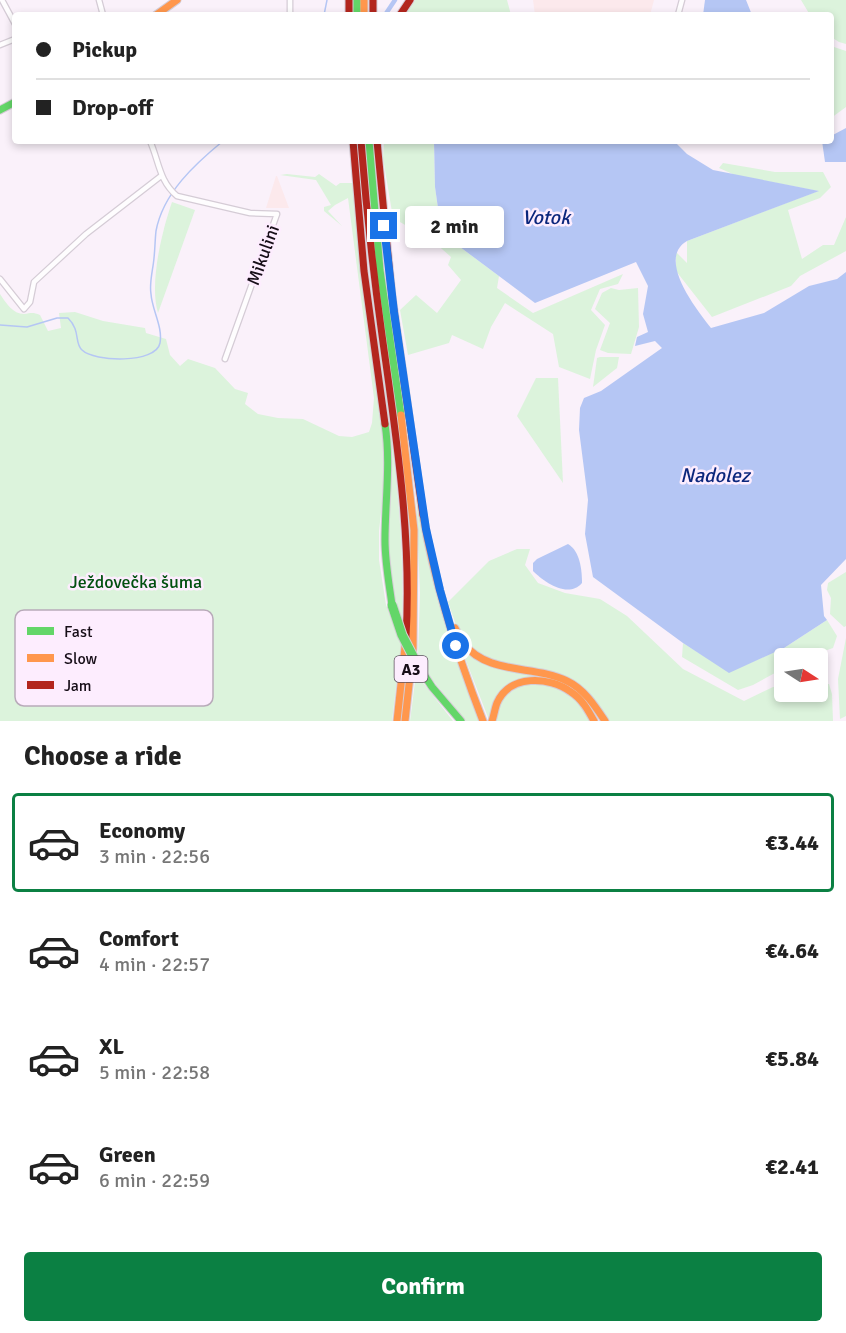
<!DOCTYPE html>
<html lang="en">
<head>
<meta charset="utf-8">
<style>
  :root { --surface:#fff; --page:#f2f2f2; --text:#222; --muted:#767676; --line:#e0e0e0; --accent:#0b8043 }
  body { margin:0; font-family:Signika,sans-serif; background:var(--page); color:var(--text); height:100vh; display:flex; flex-direction:column; font-size:22px; white-space:nowrap }
  * { box-sizing:border-box; margin:0 }
  p { font-size:20px; color:var(--muted) }
  .icon { flex:none; width:33px; height:33px; fill:none; stroke:currentColor; stroke-width:2; stroke-linecap:round; stroke-linejoin:round }
  .map { position:relative; height:721px; overflow:hidden }
  .details { display:flex; flex-direction:column; background:var(--surface); flex:1 }
  .details>* { flex:none }
  .guide { position:absolute; left:12px; top:12px; width:822px; height:132px; border-radius:6px; box-shadow:0 3px 9px #0003; display:grid; align-content:center; height:132px; padding:0 24px; background:var(--surface) }
  .needle { width:39px; rotate:102deg }
  .tools { position:absolute; left:774px; top:648px; display:grid; gap:12px }
  .tools a { display:grid; place-items:center; width:54px; height:54px; border-radius:6px; background:var(--surface); box-shadow:0 3px 9px #0003; font-size:30px }
  .end { position:absolute; width:27px; height:27px; margin:-14px; border:8px solid #1a73e8; background:#fff; box-shadow:0 0 0 3px #fff }
  .from { border-radius:50% }
  .bubble { position:absolute; height:42px; border-radius:6px; background:var(--surface); box-shadow:0 3px 9px #0003; font-size:20px; font-weight:800; line-height:42px; text-align:center }
  .guide b { display:flex; align-items:center; gap:21px; height:57px; font-size:22px }
  .guide b+b { border-top:2px solid var(--line) }
  .guide i { width:15px; height:15px; background:var(--text) }
  ul { padding:0; list-style:none }
  li { display:flex; align-items:center; gap:18px; height:99px; margin:0 12px 9px; padding:0 12px; border:3px solid transparent; border-radius:6px }
  li div { flex:1 }
  li b { display:block; font-size:22px }
  li em { font-style:normal; font-weight:800 }
  li.current { border-color:var(--accent) }
  li>.icon { width:54px; height:54px; stroke-width:1.5 }
  h2 { padding:0 24px; font-size:27px; line-height:72px }
  .button { display:flex; gap:12px; margin-top:auto; padding:12px 24px }
  .button a { flex:1; height:69px; border-radius:6px; background:var(--accent); color:#fff; font-size:24px; font-weight:800; line-height:69px; text-align:center }
  .map>svg:first-child { display:block }
  .industrial { fill:#fce9ec }
  .green { fill:#dcf3dc }
  .water { fill:#b5c6f4 }
  .lines { fill:none; stroke-linecap:round; stroke-linejoin:round }
  .stream { stroke:#b5c6f4; stroke-width:1.5 }
  .canal { stroke:#b5c6f4; stroke-width:4.5 }
  .street-casing { stroke:#d5ccd6; stroke-width:7 }
  .fast-casing { stroke:#d5ccd6; stroke-width:9 }
  .slow-casing { stroke:#d5ccd6; stroke-width:9 }
  .jam-casing { stroke:#d5ccd6; stroke-width:9 }
  .street { stroke:#fefdfe; stroke-width:4.5 }
  .fast { stroke:#63d668; stroke-width:7 }
  .slow { stroke:#ff974d; stroke-width:7 }
  .jam { stroke:#b3261e; stroke-width:7 }
  .fast-bridge-casing { stroke:#d4cfd4; stroke-width:11; stroke-linecap:butt }
  .fast-bridge { stroke:#63d668; stroke-width:9 }
  .route { stroke:#1a73e8; stroke-width:8 }
  .labels { text-anchor:middle; stroke-width:5; stroke-linejoin:round; paint-order:stroke }
  .shield { fill:#fdedfe; stroke:#5c515d; stroke-width:1.5 }
  .shield-label { font-size:16px; font-weight:bold; fill:#170e18 }
  .street-label { font-size:18px; fill:#170e18; stroke:#fdedfe }
  .park-label { font-size:18px; fill:#025010; stroke:#fdedfe }
  .water-label { font-size:20px; font-style:italic; fill:#0b267c; stroke:#fdedfe }
  .key { fill:#fdedfe; stroke:#b8aab9; stroke-width:1.5 }
  .key-label { font-size:16px; fill:#170e18 }
</style>
</head>
<body>
<div class="map">
<svg width="846" height="721" viewBox="0 0 846 721">
  <rect width="100%" height="100%" fill="#faf1fa"/>
  <g class="industrial">
    <path d="M533,0H654L650,15H535Z"/>
    <path d="M276,176H277L289,208H266Z"/>
  </g>
  <g class="green">
    <path d="M415,0H507L511,15H405Z"/>
    <path d="M801,0H846V44L839,42L831,37V15H810Z"/>
    <path d="M831,46L846,51V107L831,118Z"/>
    <path d="M384,141H434L435,187L438,208C441,214 440,218 441,223C444,230 448,235 452,241L499,276L497,288L533,313L623,274L618,284L600,289L591,310L605,325L596,350L590,379L559,367L553,334L505,303L491,327L483,349L452,335L449,343L408,355L400,310L416,295L437,313L461,280L448,265L451,257L433,241L393,218L383,158Z"/>
    <path d="M723,163L775,172H823L831,187L820,198L788,210L802,259L823,245H834L846,217V251L800,276L791,286L712,317L676,271V252L687,263V241L818,191L735,175L719,168Z"/>
    <path d="M287,174L315,177L319,174L336,186L340,183H352L383,431L385,476L379,531V560L386,605L401,645L392,721H0V294C6,303 13,314 24,314C31,313 33,312 40,315L48,331L61,328L59,313L75,312L103,321L145,328L146,333L166,339L170,355L180,366L188,359L215,368L235,389L248,393L245,404L258,414L278,418L303,419L339,436L352,437L369,432L372,423L374,398L348,198L335,205L328,211L342,226L324,211V207L331,205L316,180L280,175Z"/>
    <path d="M172,202L195,210L158,313C149,283 162,231 172,202Z"/>
    <path d="M367,260C384,381 406,503 402,626L395,604L389,565V493Z"/>
    <path d="M611,288L619,290L638,288L639,327L631,354L608,353L600,350L610,323L595,309L602,293Z"/>
    <path d="M600,357H619L617,368L593,387L597,358Z"/>
    <path d="M536,378H558L563,483L517,416Z"/>
    <path d="M416,494L422,525L479,721H466L431,678L418,657L420,593Z"/>
    <path d="M517,549H530L525,565L538,583L565,593L600,599L627,616L683,669L744,701L773,687L784,686V692H818V684H829L832,694L833,721H608L587,692L492,661L471,648L457,628L448,602L489,561Z"/>
    <path d="M846,572V626L844,627L830,614L831,598L827,590L828,583Z"/>
    <path d="M827,620L837,636L833,648L804,658H784V668L753,685L738,690L682,657L683,643L729,672L784,648Z"/>
    <path d="M846,638V716L840,719L838,679Z"/>
    <path d="M458,640L465,650L547,677H534L494,701L489,720Z"/>
    <path d="M416,674L453,721H410Z"/>
    <path d="M523,684H548L578,700L590,721H495L503,697Z"/>
  </g>
  <g class="water">
    <path d="M705,0H746L752,15H703Z"/>
    <path d="M846,128V162H825L822,141H831V136Z"/>
    <path d="M434,141H674L687,154L713,170L819,191L687,241C656,259 697,310 711,328L764,313L809,286L837,279L846,272V559L821,585L824,616L827,620L784,648L729,673L683,643L593,577L585,534L588,500L579,430L580,408L584,398L601,391L662,348L655,341L635,346L637,337L648,332L643,314L648,286L636,262L535,303L452,241L446,233L439,217L441,211L438,208L435,187Z"/>
    <path d="M568,544C580,551 582,570 582,583C568,599 544,582 533,571V563L537,559Z"/>
  </g>
  <g class="lines">
    <g class="stream">
      <path d="M324,15L327,0"/>
      <path d="M0,325L27,327L57,318H68C81,331 74,343 82,350C94,362 156,364 160,343C163,327 152,310 151,294C149,283 153,270 154,258C155,249 155,240 156,231C163,193 195,164 223,141"/>
    </g>
    <path class="canal" d="M385,15L395,0"/>
    <defs>
      <g id="street">
        <path d="M2,0L15,24"/>
        <path d="M99,0L103,15"/>
        <path d="M290,15V0"/>
        <path d="M678,15L682,0"/>
        <path d="M0,45L15,39"/>
        <path d="M150,141C159,161 159,181 177,196L250,213L277,214L225,359"/>
        <path d="M0,279L24,309L30,302L34,282L86,234L161,176"/>
      </g>
      <g id="fast">
        <path d="M357,0V15"/>
        <path d="M0,110L15,102"/>
        <path d="M369,141L380,270L401,415"/>
        <path d="M385,424C391,463 385,501 385,540C385,562 389,583 392,605"/>
        <path d="M417,664L432,687L461,721"/>
      </g>
      <g id="slow">
        <path d="M364,0V15"/>
        <path d="M156,15L177,0"/>
        <path d="M401,415L414,530L413,649L405,721"/>
        <path d="M423,515C435,586 457,654 483,721"/>
        <path d="M455,628C458,633 460,640 464,644C488,675 535,665 567,681C584,689 595,706 605,721"/>
        <path d="M397,721L406,638"/>
        <path d="M492,721C494,715 495,708 497,703C510,674 549,676 571,692C582,699 588,710 594,721"/>
      </g>
      <g id="jam">
        <path d="M349,0V15"/>
        <path d="M373,0V15"/>
        <path d="M400,15L410,0"/>
        <path d="M353,141L364,271L385,424"/>
        <path d="M361,141C366,206 373,271 382,335C396,436 412,535 406,638"/>
        <path d="M377,141L392,297L423,515"/>
      </g>
    </defs>
    <use href="#street" class="street-casing"/>
    <use href="#fast" class="fast-casing"/>
    <use href="#slow" class="slow-casing"/>
    <use href="#jam" class="jam-casing"/>
    <use href="#street" class="street"/>
    <use href="#fast" class="fast"/>
    <use href="#slow" class="slow"/>
    <use href="#jam" class="jam"/>
    <defs>
      <path id="fast-bridge" d="M392,605L402,635L417,664"/>
    </defs>
    <use href="#fast-bridge" class="fast-bridge-casing"/>
    <use href="#fast-bridge" class="fast-bridge"/>
  </g>
  <g class="lines">
    <path class="route" d="M384,226L394,312L426,529L440,590L456,646"/>
  </g>
  <g class="labels">
    <rect class="shield" x="394.5" y="656" width="33" height="26" rx="4.5"/>
    <g class="shield-label">
      <text x="411" y="675">A3</text>
    </g>
    <g class="street-label">
      <text transform="translate(263 255) rotate(-70)" y="6">Mikulini</text>
    </g>
    <g class="park-label">
      <text x="136" y="588">Ježdovečka šuma</text>
    </g>
    <g class="water-label">
      <text x="546" y="224">Votok</text>
      <text x="715" y="482">Nadolez</text>
    </g>
  </g>
  <rect x="15" y="610" width="198" height="96" rx="9" class="key"/>
  <rect x="27" y="627" width="27" height="8" fill="#63d668"/>
  <rect x="27" y="654" width="27" height="8" fill="#ff974d"/>
  <rect x="27" y="681" width="27" height="8" fill="#b3261e"/>
  <g class="key-label">
    <text x="64" y="637">Fast</text>
    <text x="64" y="664">Slow</text>
    <text x="64" y="691">Jam</text>
  </g>
</svg>
<div class="tools">
<a><svg class="needle" viewBox="-14 -14 28 28"><path d="M0-13l5 13h-10z" fill="#e53935"/><path d="M0 13l5-13h-10z" fill="#767676"/></svg></a>
</div>
<i class="end from" style="left:456px;top:646px"></i>
<i class="end" style="left:384px;top:226px"></i>
<div class="bubble" style="left:405px;top:206px;width:99px">2 min</div>
<div class="guide">
<b><i class="from"></i>Pickup</b>
<b><i></i>Drop-off</b>
</div>
</div>
<section class="details">
<h2>Choose a ride</h2>
<ul>
<li class="current"><svg class="icon" aria-label="car" viewBox="0 0 24 24"><path d="M5 17H2v-5l4-1 3-4h7l3 4 3 1v5h-3M9 17h6M6 11h13"/><circle cx="7" cy="17" r="2"/><circle cx="17" cy="17" r="2"/></svg><div><b>Economy</b><p>3 min · 22:56</p></div><em>€3.44</em></li>
<li><svg class="icon" aria-label="car" viewBox="0 0 24 24"><path d="M5 17H2v-5l4-1 3-4h7l3 4 3 1v5h-3M9 17h6M6 11h13"/><circle cx="7" cy="17" r="2"/><circle cx="17" cy="17" r="2"/></svg><div><b>Comfort</b><p>4 min · 22:57</p></div><em>€4.64</em></li>
<li><svg class="icon" aria-label="car" viewBox="0 0 24 24"><path d="M5 17H2v-5l4-1 3-4h7l3 4 3 1v5h-3M9 17h6M6 11h13"/><circle cx="7" cy="17" r="2"/><circle cx="17" cy="17" r="2"/></svg><div><b>XL</b><p>5 min · 22:58</p></div><em>€5.84</em></li>
<li><svg class="icon" aria-label="car" viewBox="0 0 24 24"><path d="M5 17H2v-5l4-1 3-4h7l3 4 3 1v5h-3M9 17h6M6 11h13"/><circle cx="7" cy="17" r="2"/><circle cx="17" cy="17" r="2"/></svg><div><b>Green</b><p>6 min · 22:59</p></div><em>€2.41</em></li>
</ul>
<div class="button"><a>Confirm</a></div>
</section>
</body>
</html>
